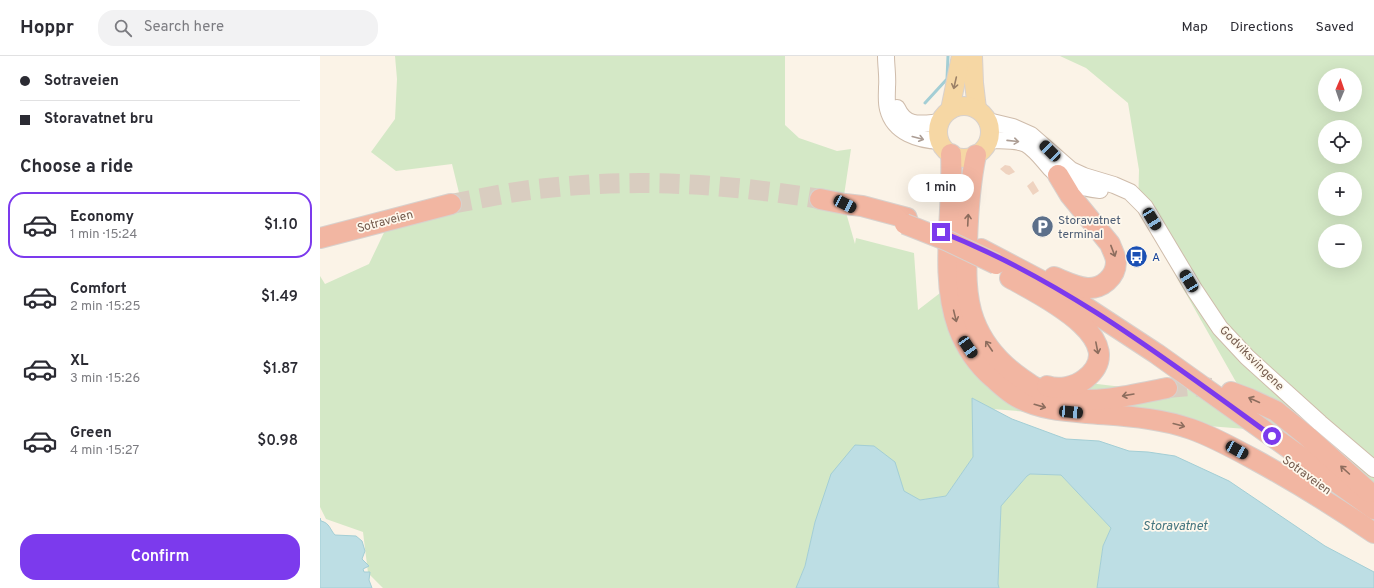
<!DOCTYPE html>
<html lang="en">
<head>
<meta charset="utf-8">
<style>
  :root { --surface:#fff; --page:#f2f2f3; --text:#2b2b33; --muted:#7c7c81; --line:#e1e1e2; --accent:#7c3aed }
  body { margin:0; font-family:Overpass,sans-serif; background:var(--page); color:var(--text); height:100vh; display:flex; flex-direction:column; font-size:15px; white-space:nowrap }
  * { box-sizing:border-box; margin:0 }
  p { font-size:13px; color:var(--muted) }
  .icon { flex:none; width:22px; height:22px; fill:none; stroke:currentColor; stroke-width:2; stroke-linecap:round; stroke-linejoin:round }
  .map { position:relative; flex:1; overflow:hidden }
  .side { display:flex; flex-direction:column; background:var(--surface); width:320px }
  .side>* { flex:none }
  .guide { display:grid; align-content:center; height:88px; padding:0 20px; background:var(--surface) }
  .needle { width:26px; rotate:2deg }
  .fabs { position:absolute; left:998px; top:12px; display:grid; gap:8px }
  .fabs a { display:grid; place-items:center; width:44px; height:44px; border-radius:50%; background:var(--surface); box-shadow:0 4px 16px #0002; font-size:20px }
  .end { position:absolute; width:18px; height:18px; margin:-9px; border:5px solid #7c3aed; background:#fff; box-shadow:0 0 0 2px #fff }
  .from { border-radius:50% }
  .bubble { position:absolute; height:28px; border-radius:14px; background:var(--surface); box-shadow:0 4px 16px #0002; font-size:13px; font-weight:600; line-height:28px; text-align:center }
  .car { position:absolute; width:12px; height:24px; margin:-12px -6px; border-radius:5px; box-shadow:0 0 3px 1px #0007; background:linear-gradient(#222 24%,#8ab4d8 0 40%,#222 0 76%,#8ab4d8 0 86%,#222 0) }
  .guide b { display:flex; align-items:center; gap:14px; height:38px; font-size:15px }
  .guide b+b { border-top:1px solid var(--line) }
  .guide i { width:10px; height:10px; background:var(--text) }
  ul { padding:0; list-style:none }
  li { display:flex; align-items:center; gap:12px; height:66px; margin:0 8px 6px; padding:0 12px; border:2px solid transparent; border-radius:16px }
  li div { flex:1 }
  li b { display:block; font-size:15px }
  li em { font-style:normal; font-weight:600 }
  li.current { border-color:var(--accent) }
  li>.icon { width:36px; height:36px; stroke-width:1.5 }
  h2 { padding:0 20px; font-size:18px; line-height:48px }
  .button { display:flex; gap:8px; margin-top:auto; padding:8px 20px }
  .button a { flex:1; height:46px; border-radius:16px; background:var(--accent); color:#fff; font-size:16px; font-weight:600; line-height:46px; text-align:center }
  header { display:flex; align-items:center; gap:24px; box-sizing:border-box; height:56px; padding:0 20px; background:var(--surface); border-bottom:1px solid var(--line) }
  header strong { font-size:19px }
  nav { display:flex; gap:22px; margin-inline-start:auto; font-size:14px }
  .search { width:280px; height:36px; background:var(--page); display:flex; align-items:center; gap:10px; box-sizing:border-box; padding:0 14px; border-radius:16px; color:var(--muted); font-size:15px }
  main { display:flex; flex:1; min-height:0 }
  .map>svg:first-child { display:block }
  .green { fill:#d4e8c6; fill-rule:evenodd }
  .water { fill:#bddee4; stroke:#a3ced5 }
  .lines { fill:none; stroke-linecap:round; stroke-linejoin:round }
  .stream { stroke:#a3ced5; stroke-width:3 }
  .building { fill:#efd3c0 }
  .highway-tunnel { stroke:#d9cdc0; stroke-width:20; stroke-dasharray:20 10; stroke-linecap:butt }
  .secondary-casing { stroke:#cfbcab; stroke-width:18 }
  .primary-casing { stroke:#d8d1cd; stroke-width:20 }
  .highway-casing { stroke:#d8d1cd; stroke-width:22 }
  .secondary { stroke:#fff; stroke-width:16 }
  .primary { stroke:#f6d7a4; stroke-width:18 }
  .highway { stroke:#f2b6a2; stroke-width:20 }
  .highway-bridge-casing { stroke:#d8d1cd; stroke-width:22; stroke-linecap:butt }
  .highway-bridge { stroke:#f2b6a2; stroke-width:20 }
  .oneway { stroke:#9b8067 }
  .oneway2 { stroke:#ac9d94 }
  .oneway3 { stroke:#8d6d5e }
  .route { stroke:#7c3aed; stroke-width:5 }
  .labels { text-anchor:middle; stroke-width:3.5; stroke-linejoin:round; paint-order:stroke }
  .service-label { font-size:12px; fill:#4e5e75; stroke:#fef8ed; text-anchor:start }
  .street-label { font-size:12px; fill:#745b4d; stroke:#fef8ed }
  .transit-label { font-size:12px; fill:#164399; stroke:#fef8ed; text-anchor:start }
  .water-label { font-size:13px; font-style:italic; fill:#44757f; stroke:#fef8ed }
</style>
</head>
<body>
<header>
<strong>Hoppr</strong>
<div class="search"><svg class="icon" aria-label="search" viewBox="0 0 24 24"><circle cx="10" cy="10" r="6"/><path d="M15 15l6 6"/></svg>Search here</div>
<nav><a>Map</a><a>Directions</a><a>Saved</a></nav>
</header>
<main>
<section class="side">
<div class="guide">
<b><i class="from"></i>Sotraveien</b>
<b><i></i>Storavatnet bru</b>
</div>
<h2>Choose a ride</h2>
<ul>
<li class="current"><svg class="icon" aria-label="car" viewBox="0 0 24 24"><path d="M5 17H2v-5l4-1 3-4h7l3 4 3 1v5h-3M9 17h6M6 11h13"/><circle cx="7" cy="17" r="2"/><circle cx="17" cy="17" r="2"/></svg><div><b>Economy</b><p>1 min · 15:24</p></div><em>$1.10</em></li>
<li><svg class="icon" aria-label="car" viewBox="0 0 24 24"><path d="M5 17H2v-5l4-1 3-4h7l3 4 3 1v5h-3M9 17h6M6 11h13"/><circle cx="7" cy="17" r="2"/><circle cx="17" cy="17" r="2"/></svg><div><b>Comfort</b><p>2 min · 15:25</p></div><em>$1.49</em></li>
<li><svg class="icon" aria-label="car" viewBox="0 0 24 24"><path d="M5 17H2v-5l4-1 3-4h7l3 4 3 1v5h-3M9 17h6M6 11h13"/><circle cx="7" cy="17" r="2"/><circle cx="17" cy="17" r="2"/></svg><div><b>XL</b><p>3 min · 15:26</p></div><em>$1.87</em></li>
<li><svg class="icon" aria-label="car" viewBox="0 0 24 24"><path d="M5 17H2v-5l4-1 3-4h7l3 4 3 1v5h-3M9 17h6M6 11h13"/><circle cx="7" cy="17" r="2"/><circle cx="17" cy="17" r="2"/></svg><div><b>Green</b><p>4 min · 15:27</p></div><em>$0.98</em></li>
</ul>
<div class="button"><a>Confirm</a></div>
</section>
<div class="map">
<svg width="1054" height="532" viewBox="0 0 1054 532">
  <rect width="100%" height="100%" fill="#fbf3e7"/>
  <g class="green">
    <path d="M75,0H465V69L479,82L517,95L531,93L523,146L535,188L536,182L594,197L598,254L633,227L658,289L718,321L828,334L920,333L818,153L819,114L808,47L766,12L740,0H1054V450L952,375L672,353L652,342L653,401L626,440L600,444L584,436L495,466L485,510L476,532H63L48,517L43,476L6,463L0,451V220L5,228L49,208L70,164L92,165L141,145L132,108L76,115L51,96L75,63L77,23ZM1005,19H1035V49H1005ZM1005,71H1035V101H1005ZM1005,123H1035V153H1005ZM1005,175H1035V205H1005Z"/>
    <path d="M709,418L741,419L791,472L783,490L777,532H679L678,528L681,449Z"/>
  </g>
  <g class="water">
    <path d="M652,342L692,363L746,383L779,385L809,395L828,396L855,400L909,425L1005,490L1054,516V532H777L783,490L791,472L741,419L710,418L707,420L681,450L678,528L679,532H476L485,510L495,466L511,418L535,389L554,390L575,406L584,435L600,444L626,440L653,401Z"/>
    <path d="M0,462L1,465C10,467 10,474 15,479L36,480L42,485L45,495L42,503L49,510L43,513L44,516H50L49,524L52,532H0Z"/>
  </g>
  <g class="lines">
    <path class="stream" d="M605,47L627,23L628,0"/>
  </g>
  <g class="building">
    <path d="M685,109L690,110L695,116L689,119L686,118L680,113Z"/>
    <path d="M713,125L719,135L713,139L707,130Z"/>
  </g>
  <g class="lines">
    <g class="highway-tunnel">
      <path d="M131,148C163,142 195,135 227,132C322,122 407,128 500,143"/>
      <path d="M847,332L872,330L891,332"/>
    </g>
    <defs>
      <g id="secondary">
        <path d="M566,0C566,10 568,21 567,31C567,39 566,46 568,53C574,77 599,84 620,85"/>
        <path d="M577,52C586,72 601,68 620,66"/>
        <path d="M668,65L693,71L711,79L751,114L764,120L794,129L810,136L825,151L874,233L900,272L927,301L1000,367L1054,413"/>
        <path d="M669,84C680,85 695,83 706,88C716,94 722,103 730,112C744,127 761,132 780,134"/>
      </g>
      <g id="primary">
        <path d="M653,0L654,27L657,53"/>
        <circle cx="644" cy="76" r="26"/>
        <path d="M630,54L641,0"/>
      </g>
      <g id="highway">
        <path d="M631,98C634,153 619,219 638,271C645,290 658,309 673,322C681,329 688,336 697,341C718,353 743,355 767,357C801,360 838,361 871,373C894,381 917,394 939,406C979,428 1016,451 1054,477"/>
        <path d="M656,99C650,127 648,157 647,186C646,212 645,240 654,264C663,288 681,308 701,322C713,331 727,339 742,342C777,348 812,339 847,332"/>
        <path d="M500,143L525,148L542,150L587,162"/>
        <path d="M0,182L131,148"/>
        <path d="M661,193L741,235L837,298L1054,453"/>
        <path d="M734,221C744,225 756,231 767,232C782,233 796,221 796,206C796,200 792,194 790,188L750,139L738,119"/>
        <path d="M690,222C717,237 815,284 765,323C755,331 739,334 727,330"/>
        <path d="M911,336L930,343L956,355L987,380L1049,436"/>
      </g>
    </defs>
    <use href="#secondary" class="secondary-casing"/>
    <use href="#primary" class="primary-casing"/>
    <use href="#highway" class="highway-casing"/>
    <use href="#secondary" class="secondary"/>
    <use href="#primary" class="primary"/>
    <use href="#highway" class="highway"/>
    <defs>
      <path id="highway-bridge" d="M585,168L628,185L676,208"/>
    </defs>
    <use href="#highway-bridge" class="highway-bridge-casing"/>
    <use href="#highway-bridge" class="highway-bridge"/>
  </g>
  <defs><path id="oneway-shaft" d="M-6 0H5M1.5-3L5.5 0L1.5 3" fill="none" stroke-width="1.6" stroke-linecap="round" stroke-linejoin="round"/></defs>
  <use class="oneway" href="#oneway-shaft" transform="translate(635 27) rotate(103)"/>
  <g class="oneway2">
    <use href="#oneway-shaft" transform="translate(598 82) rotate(15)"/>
    <use href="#oneway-shaft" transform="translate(693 85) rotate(6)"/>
  </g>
  <g class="oneway3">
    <use href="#oneway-shaft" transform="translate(648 164) rotate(-87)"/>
    <use href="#oneway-shaft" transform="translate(793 195) rotate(69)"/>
    <use href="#oneway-shaft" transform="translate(635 260) rotate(76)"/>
    <use href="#oneway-shaft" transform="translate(669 290) rotate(-124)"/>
    <use href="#oneway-shaft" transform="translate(777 292) rotate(79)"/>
    <use href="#oneway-shaft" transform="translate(808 339) rotate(170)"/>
    <use href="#oneway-shaft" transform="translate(934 344) rotate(-156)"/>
    <use href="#oneway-shaft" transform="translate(720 350) rotate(16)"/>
    <use href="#oneway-shaft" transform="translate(859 369) rotate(15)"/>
    <use href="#oneway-shaft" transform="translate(1025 414) rotate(-138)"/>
  </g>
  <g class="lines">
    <path class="route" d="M621,176C742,223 847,304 952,380"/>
  </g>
  <defs>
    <symbol id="parking-disc" viewBox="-11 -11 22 22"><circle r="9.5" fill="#5c6f8a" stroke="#fef8ed"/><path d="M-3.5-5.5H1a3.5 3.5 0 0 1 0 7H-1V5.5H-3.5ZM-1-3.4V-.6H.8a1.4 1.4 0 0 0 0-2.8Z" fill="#fff"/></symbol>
    <symbol id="bus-disc" viewBox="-11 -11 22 22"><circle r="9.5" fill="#1a4fb4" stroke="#fef8ed"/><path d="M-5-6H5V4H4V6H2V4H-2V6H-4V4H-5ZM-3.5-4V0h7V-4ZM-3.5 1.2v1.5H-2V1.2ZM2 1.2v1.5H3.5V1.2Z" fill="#fff"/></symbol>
  </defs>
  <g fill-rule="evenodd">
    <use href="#parking-disc" x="710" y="158" width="25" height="25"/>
    <use href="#bus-disc" x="804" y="188" width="25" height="25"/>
  </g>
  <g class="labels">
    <g class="service-label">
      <text x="738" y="168">Storavatnet<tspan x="738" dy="14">terminal</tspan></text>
    </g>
    <g class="street-label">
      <text transform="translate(65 165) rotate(-15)" y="4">Sotraveien</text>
      <text transform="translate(932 302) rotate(45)" y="4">Godviksvingene</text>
      <text transform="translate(987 419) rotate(36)" y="4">Sotraveien</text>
    </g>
    <g class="transit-label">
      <text x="832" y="205">A</text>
    </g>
    <g class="water-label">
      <text x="855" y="474">Storavatnet</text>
    </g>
  </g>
</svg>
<div class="fabs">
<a><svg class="needle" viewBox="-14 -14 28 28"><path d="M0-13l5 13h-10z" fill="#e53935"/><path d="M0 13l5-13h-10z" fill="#7c7c81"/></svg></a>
<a><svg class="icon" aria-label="locate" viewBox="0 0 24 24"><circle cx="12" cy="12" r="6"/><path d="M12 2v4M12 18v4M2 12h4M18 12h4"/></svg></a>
<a>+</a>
<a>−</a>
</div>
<i class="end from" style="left:952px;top:380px"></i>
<i class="end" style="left:621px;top:176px"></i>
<div class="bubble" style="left:588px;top:118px;width:66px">1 min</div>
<i class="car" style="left:730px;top:95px;rotate:315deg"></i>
<i class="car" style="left:525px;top:148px;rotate:117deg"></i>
<i class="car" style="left:832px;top:163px;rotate:149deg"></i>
<i class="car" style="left:869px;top:225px;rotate:329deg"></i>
<i class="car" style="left:648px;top:291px;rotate:146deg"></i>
<i class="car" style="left:751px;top:356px;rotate:95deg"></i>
<i class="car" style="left:917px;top:394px;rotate:119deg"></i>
</div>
</main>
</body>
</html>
